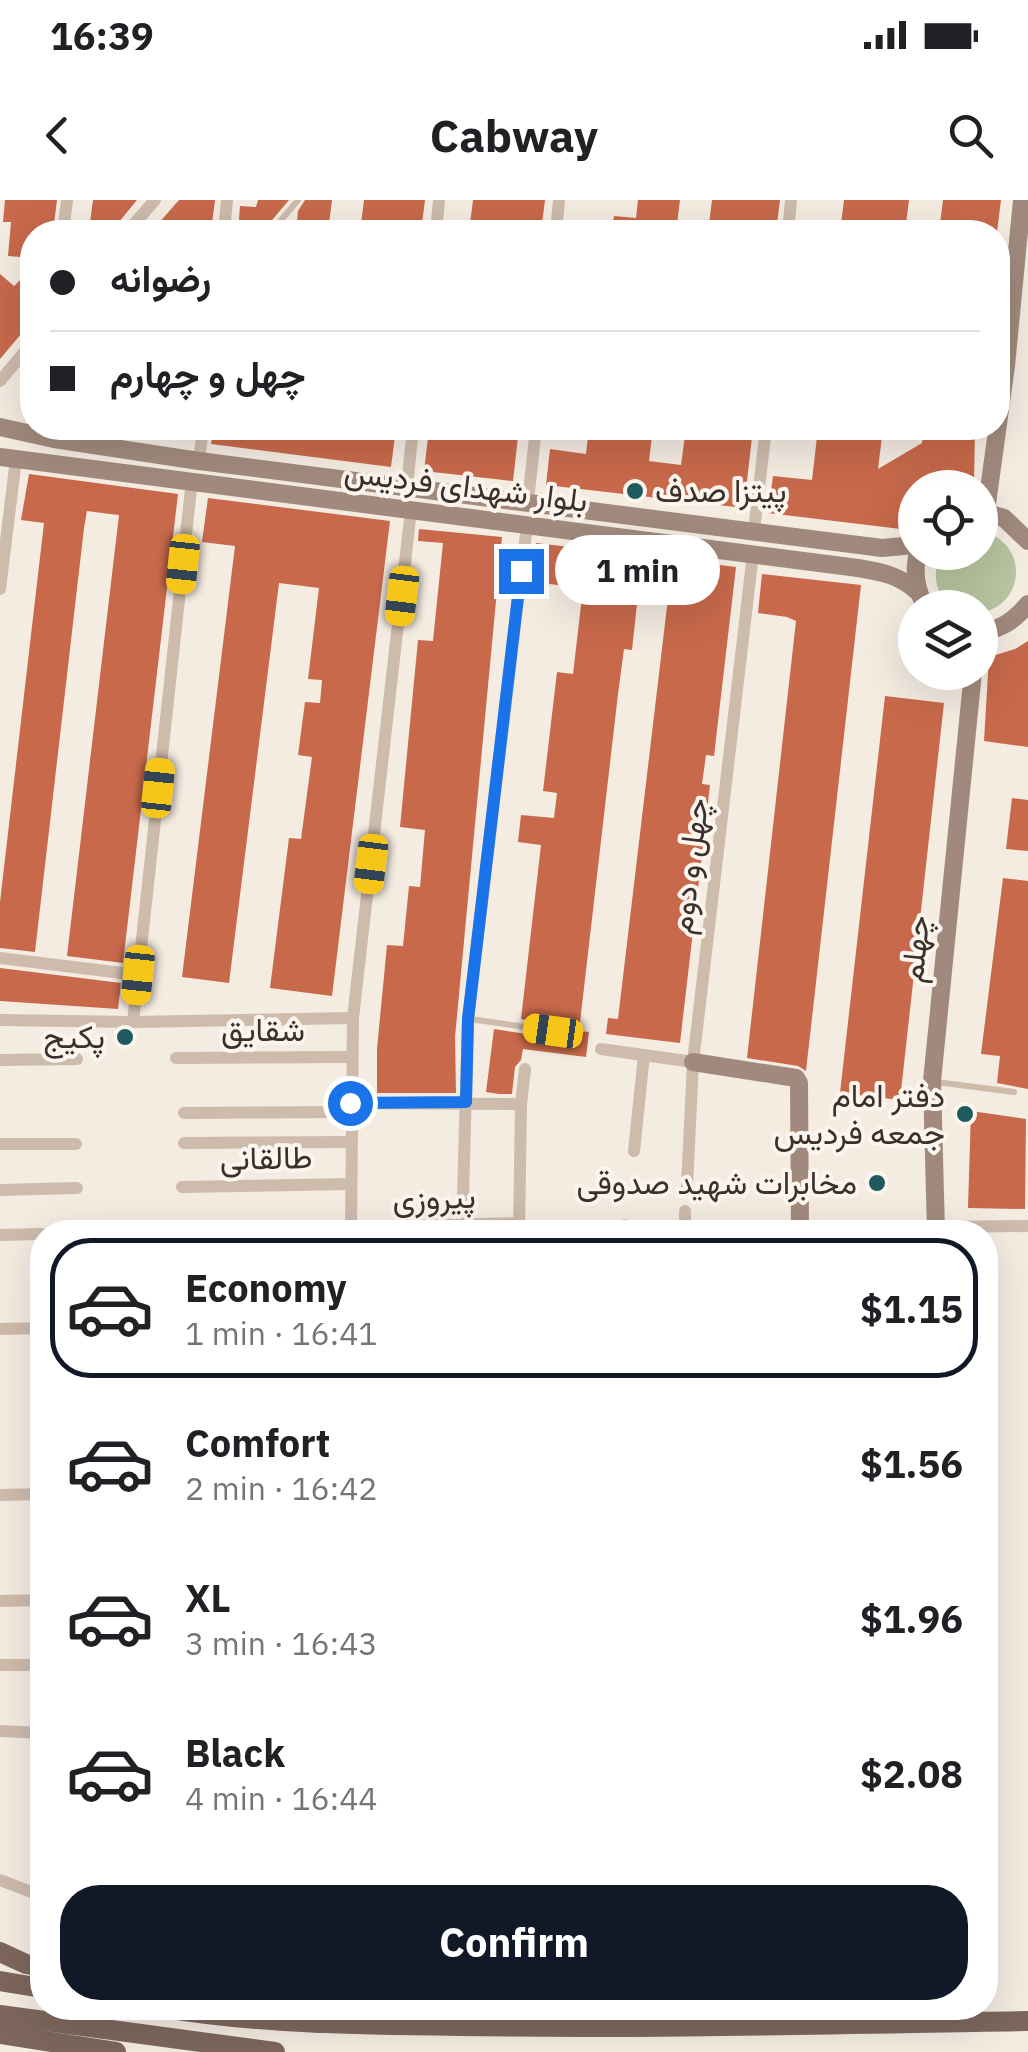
<!DOCTYPE html>
<html lang="en">
<head>
<meta charset="utf-8">
<style>
  :root { --surface:#fff; --page:#f6f6f6; --text:#202124; --muted:#757577; --line:#e0e0e0; --accent:#111827 }
  body { margin:0; font-family:"IBM Plex Sans",Vazirmatn,sans-serif; background:var(--page); color:var(--text); height:100vh; display:flex; flex-direction:column; font-size:38px; white-space:nowrap }
  * { box-sizing:border-box; margin:0 }
  p { font-size:32px; color:var(--muted) }
  .icon { flex:none; width:55px; height:55px; fill:none; stroke:currentColor; stroke-width:2; stroke-linecap:round; stroke-linejoin:round }
  .map { position:relative; flex:1; overflow:hidden }
  .drawer { position:absolute; left:30px; top:1020px; width:968px; height:800px; display:flex; flex-direction:column; background:var(--surface); border-radius:40px; box-shadow:0 10px 40px #0002 }
  .drawer>* { flex:none }
  .top-card { position:absolute; left:20px; top:20px; width:990px; height:220px; border-radius:40px; box-shadow:0 10px 40px #0002; display:grid; align-content:center; height:220px; padding:0 30px; background:var(--surface) }
  .fabs { position:absolute; left:898px; top:270px; display:grid; gap:20px }
  .fabs a { display:grid; place-items:center; width:100px; height:100px; border-radius:50%; background:var(--surface); box-shadow:0 10px 40px #0002; font-size:50px }
  .end { position:absolute; width:45px; height:45px; margin:-22px; border:12px solid #1a73e8; background:#fff; box-shadow:0 0 0 5px #fff }
  .from { border-radius:50% }
  .bubble { position:absolute; height:70px; border-radius:35px; background:var(--surface); box-shadow:0 10px 40px #0002; font-size:32px; font-weight:700; line-height:70px; text-align:center }
  .car { position:absolute; width:30px; height:60px; margin:-30px -15px; border-radius:12px; box-shadow:0 0 8px 2px #0007; background:linear-gradient(#f5c518 24%,#345 0 40%,#f5c518 0 76%,#345 0 86%,#f5c518 0) }
  .top-card b { display:flex; align-items:center; gap:35px; height:95px; font-size:38px }
  .top-card b+b { border-top:2px solid var(--line) }
  .top-card i { width:25px; height:25px; background:var(--text) }
  ul { padding:18px 0 0; list-style:none }
  li { display:flex; align-items:center; gap:30px; height:140px; margin:0 20px 15px; padding:0 10px; border:5px solid transparent; border-radius:40px }
  li div { flex:1 }
  li b { display:block; font-size:38px }
  li em { font-style:normal; font-weight:700 }
  li.current { border-color:var(--accent) }
  li>.icon { width:90px; height:90px; stroke-width:1.5 }
  .primary-button { display:flex; gap:20px; margin-top:auto; padding:20px 30px }
  .primary-button a { flex:1; height:115px; border-radius:40px; background:var(--accent); color:#fff; font-size:40px; font-weight:700; line-height:115px; text-align:center }
  .status { display:flex; justify-content:space-between; align-items:center; height:70px; padding:0 50px; background:var(--surface); direction:ltr }
  .status svg { height:28px; fill:currentColor }
  header { display:flex; justify-content:space-between; align-items:center; height:130px; padding:0 30px; background:var(--surface); font-size:45px; font-weight:700 }
  .map>svg:first-child { display:block }
  .green { fill:#b8c4a0 }
  .building { fill:#c8694b }
  .lines { fill:none; stroke-linecap:round; stroke-linejoin:round }
  .lane { stroke:#cdbbac; stroke-width:6 }
  .street { stroke:#cdbbac; stroke-width:12 }
  .secondary { stroke:#a18a7d; stroke-width:18 }
  .primary { stroke:#7d675c; stroke-width:20 }
  .route { stroke:#1a73e8; stroke-width:12 }
  .poi-dot { fill:#1f5a5e; stroke:#fbf5ee; stroke-width:4 }
  .labels { text-anchor:middle; stroke-width:8; stroke-linejoin:round; paint-order:stroke }
  .street-label { font-size:32px; fill:#3b302b; stroke:#fbf5ee }
  .poi-label { font-size:32px; fill:#3b302b; stroke:#fbf5ee; text-anchor:end }
</style>
</head>
<body>
<div class="status"><b>16:39</b><svg viewBox="0 0 49 12"><path d="M0 12V9h3v3zM5 12V6h3v6zM10 12V3h3v9zM15 12V0h3v12zM26 1h20v11H26zM47 4h2v5h-2z"/></svg></div>
<header><svg class="icon" aria-label="back" viewBox="0 0 24 24"><path d="M15 5l-7 7 7 7"/></svg>Cabway<svg class="icon" aria-label="search" viewBox="0 0 24 24"><circle cx="10" cy="10" r="6"/><path d="M15 15l6 6"/></svg></header>
<div class="map">
<svg width="1028" height="1852" viewBox="0 0 1028 1852">
  <rect width="100%" height="100%" fill="#f4ebe1"/>
  <path class="green" d="M980,331C1028,340 1028,404 980,413V408C973,408 960,409 954,407C933,398 933,369 940,353L980,352Z"/>
  <g class="building">
    <path d="M5,0H57L53,32H32V58L8,56L11,22H3Z"/>
    <path d="M93,0H137L114,28L90,23Z"/>
    <path d="M179,0H215L211,32H151Z"/>
    <path d="M258,0H289L262,32H238L240,6L256,7Z"/>
    <path d="M305,0H332L328,32H296L298,11Z"/>
    <path d="M364,0H425L421,32H360Z"/>
    <path d="M473,0H545L541,32H469Z"/>
    <path d="M638,0H680L676,32H612L614,16L636,18Z"/>
    <path d="M712,0H780L776,32H708Z"/>
    <path d="M844,0H909L905,32H840Z"/>
    <path d="M943,0H1001L997,32H939Z"/>
    <path d="M32,69V121L0,159V74L14,86Z"/>
    <path d="M214,228H396L391,267L211,244Z"/>
    <path d="M459,228H519L513,281L424,271L429,229L459,232Z"/>
    <path d="M589,228H653L649,261L681,265L686,228H753L744,308L546,285L550,249L586,254Z"/>
    <path d="M818,228H883L878,269L922,243L924,228H975L974,284L915,288V308L909,330L768,313L773,276L812,280Z"/>
    <path d="M29,274L178,294L123,763L67,756L119,315L102,313L87,311L84,328L35,752L0,748V702L44,323L21,320Z"/>
    <path d="M208,298L390,321L332,796L270,788L289,638L301,639L312,557L298,555L305,502L320,503L322,480L308,479L319,388L279,383L229,783L182,777L235,346L202,342Z"/>
    <path d="M419,329L502,337L455,837L456,893H377V849L387,745L403,746L409,686L420,687L425,630L400,627L418,440L433,441L443,343L418,341Z"/>
    <path d="M536,343L736,367L714,556L706,555L702,584L710,585L680,843L606,834L608,818L618,819L668,398L641,395L637,404L632,450L624,449L618,494L579,831L589,832L586,857L523,849L521,860L515,867L512,894H499L486,892L494,829L553,838L560,831L555,824L521,819L541,645L518,642L521,615L554,618L557,593L543,591L557,472L573,474L583,388L532,382Z"/>
    <path d="M762,374L861,385L806,871L798,866L747,858L796,421L787,417L758,413Z"/>
    <path d="M1028,441V547L984,541L989,457L1015,449Z"/>
    <path d="M885,496L944,503L900,900L840,893Z"/>
    <path d="M1012,598L1028,600V651L1006,649Z"/>
    <path d="M1003,678L1028,681V889L997,883L1000,856L981,854Z"/>
    <path d="M0,768L121,783L118,809L0,801Z"/>
    <path d="M971,911L1026,919L1025,1009L968,1008Z"/>
  </g>
  <g class="lines">
    <g class="lane">
      <path d="M271,32L298,0"/>
      <path d="M470,819L553,831"/>
      <path d="M936,882L1014,892"/>
    </g>
    <g class="street">
      <path d="M63,32L67,0"/>
      <path d="M127,32L155,0"/>
      <path d="M224,32L227,0"/>
      <path d="M436,32L439,0"/>
      <path d="M556,32L559,0"/>
      <path d="M788,32L791,0"/>
      <path d="M0,181L32,143"/>
      <path d="M199,261L203,228"/>
      <path d="M407,286L413,228"/>
      <path d="M528,301L536,228"/>
      <path d="M754,331L766,228"/>
      <path d="M0,389L16,259"/>
      <path d="M0,758L138,775"/>
      <path d="M0,820L133,822L353,818"/>
      <path d="M133,822L192,280"/>
      <path d="M601,849L693,862"/>
      <path d="M176,858L351,857"/>
      <path d="M0,860L77,859"/>
      <path d="M350,903L521,904"/>
      <path d="M184,913L350,912"/>
      <path d="M184,943L350,942"/>
      <path d="M0,944H76"/>
      <path d="M634,951L644,855"/>
      <path d="M687,986L693,862L753,354"/>
      <path d="M182,987L351,984"/>
      <path d="M0,990L77,988"/>
      <path d="M625,1025V1032"/>
      <path d="M936,1027L1028,1026"/>
      <path d="M179,1031L519,1023"/>
      <path d="M351,1032L353,818L411,310"/>
      <path d="M462,1032L468,819L527,325"/>
      <path d="M519,1032L521,904L525,869"/>
      <path d="M685,1032V1011"/>
      <path d="M0,1035L42,1034"/>
      <path d="M0,1129L42,1128"/>
      <path d="M0,1295L42,1294"/>
      <path d="M0,1401L42,1400"/>
      <path d="M986,1419L988,1475"/>
      <path d="M0,1465H42"/>
      <path d="M0,1531L42,1533"/>
      <path d="M0,1680L42,1696"/>
    </g>
    <g class="secondary">
      <path d="M0,227L54,239L199,261L882,348L915,345"/>
      <path d="M0,257L858,368C882,372 899,375 918,392"/>
      <path d="M980,311L1004,318L1028,341"/>
      <path d="M986,311L1006,166L1022,0"/>
      <path d="M918,352C913,373 916,389 926,408"/>
      <path d="M980,433C1001,429 1014,421 1028,404"/>
      <path d="M693,862L796,878L799,883L800,1032"/>
      <path d="M936,1032L932,881L973,472"/>
    </g>
    <g class="primary">
      <path d="M0,1752L26,1764L42,1767"/>
      <path d="M0,1781L42,1788"/>
      <path d="M164,1808C265,1824 356,1825 459,1826C648,1829 838,1824 1028,1821"/>
      <path d="M353,1808L406,1817"/>
      <path d="M0,1815L275,1852"/>
      <path d="M0,1834L116,1852"/>
    </g>
  </g>
  <g class="lines">
    <path class="route" d="M350,903L466,902L468,819L521,371"/>
  </g>
  <g class="poi-dot">
    <circle cx="635" cy="291" r="10"/>
    <circle cx="125" cy="837" r="10"/>
    <circle cx="965" cy="914" r="10"/>
    <circle cx="877" cy="983" r="10"/>
  </g>
  <g class="labels">
    <g class="street-label">
      <text transform="translate(466 286) rotate(7)" y="11">بلوار شهدای فردیس</text>
      <text transform="translate(689 666) rotate(-83)" y="11">چهل و دوم</text>
      <text transform="translate(915 749) rotate(-84)" y="11">چهلم</text>
      <text x="263" y="841">شقایق</text>
      <text transform="translate(266 958) rotate(-1)" y="11">طالقانی</text>
      <text transform="translate(434 998) rotate(-2)" y="11">پیروزی</text>
    </g>
    <g class="poi-label">
      <text x="655" y="302" text-anchor="start">پیتزا صدف</text>
      <text x="105" y="848">پکیج</text>
      <text x="945" y="907">دفتر امام<tspan x="945" dy="37">جمعه فردیس</tspan></text>
      <text x="857" y="994">مخابرات شهید صدوقی</text>
    </g>
  </g>
</svg>
<div class="fabs">
<a><svg class="icon" aria-label="locate" viewBox="0 0 24 24"><circle cx="12" cy="12" r="6"/><path d="M12 2v4M12 18v4M2 12h4M18 12h4"/></svg></a>
<a><svg class="icon" aria-label="layers" viewBox="0 0 24 24"><path d="M12 4l9 5-9 5-9-5zM3 14l9 5 9-5"/></svg></a>
</div>
<i class="end from" style="left:350px;top:903px"></i>
<i class="end" style="left:521px;top:371px"></i>
<div class="bubble" style="left:555px;top:335px;width:165px">1 min</div>
<i class="car" style="left:183px;top:364px;rotate:186deg"></i>
<i class="car" style="left:402px;top:396px;rotate:187deg"></i>
<i class="car" style="left:158px;top:588px;rotate:6deg"></i>
<i class="car" style="left:371px;top:664px;rotate:187deg"></i>
<i class="car" style="left:138px;top:775px;rotate:186deg"></i>
<i class="car" style="left:553px;top:831px;rotate:278deg"></i>
<div class="top-card">
<b><i class="from"></i>رضوانه</b>
<b><i></i>چهل و چهارم</b>
</div>
<section class="drawer">
<ul>
<li class="current"><svg class="icon" aria-label="car" viewBox="0 0 24 24"><path d="M5 17H2v-5l4-1 3-4h7l3 4 3 1v5h-3M9 17h6M6 11h13"/><circle cx="7" cy="17" r="2"/><circle cx="17" cy="17" r="2"/></svg><div><b>Economy</b><p>1 min · 16:41</p></div><em>$1.15</em></li>
<li><svg class="icon" aria-label="car" viewBox="0 0 24 24"><path d="M5 17H2v-5l4-1 3-4h7l3 4 3 1v5h-3M9 17h6M6 11h13"/><circle cx="7" cy="17" r="2"/><circle cx="17" cy="17" r="2"/></svg><div><b>Comfort</b><p>2 min · 16:42</p></div><em>$1.56</em></li>
<li><svg class="icon" aria-label="car" viewBox="0 0 24 24"><path d="M5 17H2v-5l4-1 3-4h7l3 4 3 1v5h-3M9 17h6M6 11h13"/><circle cx="7" cy="17" r="2"/><circle cx="17" cy="17" r="2"/></svg><div><b>XL</b><p>3 min · 16:43</p></div><em>$1.96</em></li>
<li><svg class="icon" aria-label="car" viewBox="0 0 24 24"><path d="M5 17H2v-5l4-1 3-4h7l3 4 3 1v5h-3M9 17h6M6 11h13"/><circle cx="7" cy="17" r="2"/><circle cx="17" cy="17" r="2"/></svg><div><b>Black</b><p>4 min · 16:44</p></div><em>$2.08</em></li>
</ul>
<div class="primary-button"><a>Confirm</a></div>
</section>
</div>
</body>
</html>
